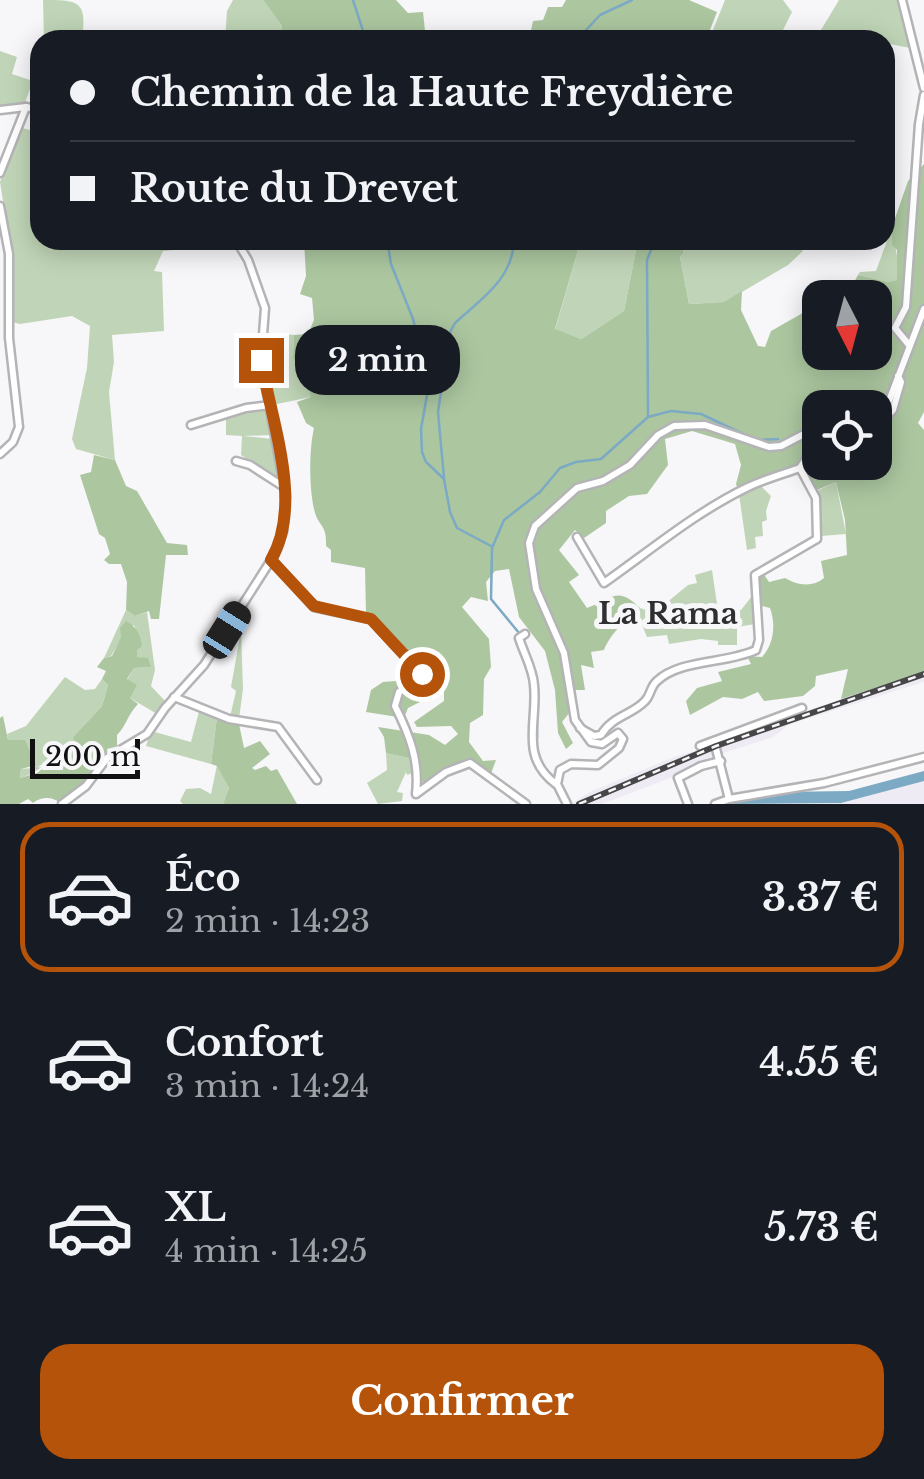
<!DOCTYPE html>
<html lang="fr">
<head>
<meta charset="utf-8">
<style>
  :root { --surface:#171b24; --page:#242831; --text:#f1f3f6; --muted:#9ea1a6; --line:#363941; --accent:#b45309 }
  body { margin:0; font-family:"Libre Baskerville",serif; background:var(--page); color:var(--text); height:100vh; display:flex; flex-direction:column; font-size:38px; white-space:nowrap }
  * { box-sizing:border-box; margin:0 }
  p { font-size:32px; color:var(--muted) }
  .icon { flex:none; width:55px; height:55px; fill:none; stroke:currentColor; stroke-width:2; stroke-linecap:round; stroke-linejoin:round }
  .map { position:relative; height:804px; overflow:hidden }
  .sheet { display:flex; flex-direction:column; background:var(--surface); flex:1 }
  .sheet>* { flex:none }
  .hud { position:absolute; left:30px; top:30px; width:865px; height:220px; border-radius:30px; box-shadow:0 5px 25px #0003; display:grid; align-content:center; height:220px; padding:0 40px; background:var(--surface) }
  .needle { width:65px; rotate:174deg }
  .buttons { position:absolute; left:802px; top:280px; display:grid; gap:20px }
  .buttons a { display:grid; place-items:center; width:90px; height:90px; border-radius:20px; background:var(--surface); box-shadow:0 5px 25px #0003; font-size:50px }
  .scale { position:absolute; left:30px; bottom:25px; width:110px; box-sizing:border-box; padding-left:10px; border:5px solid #121112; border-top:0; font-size:28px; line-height:35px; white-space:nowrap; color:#121112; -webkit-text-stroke:8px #f7f6f9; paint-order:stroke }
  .end { position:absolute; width:45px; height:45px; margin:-22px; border:12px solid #b45309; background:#fff; box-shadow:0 0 0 5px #fff }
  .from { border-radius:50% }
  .bubble { position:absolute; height:70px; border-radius:30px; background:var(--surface); box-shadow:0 5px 25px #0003; font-size:32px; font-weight:700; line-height:70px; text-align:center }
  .car { position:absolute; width:30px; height:60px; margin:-30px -15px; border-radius:12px; box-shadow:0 0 8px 2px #0007; background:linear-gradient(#222 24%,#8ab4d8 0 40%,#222 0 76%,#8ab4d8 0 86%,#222 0) }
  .hud b { display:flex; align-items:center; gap:35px; height:95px; font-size:38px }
  .hud b+b { border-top:2px solid var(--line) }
  .hud i { width:25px; height:25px; background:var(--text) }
  ul { padding:18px 0 0; list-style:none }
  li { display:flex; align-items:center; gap:30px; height:150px; margin:0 20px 15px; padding:0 20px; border:5px solid transparent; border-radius:30px }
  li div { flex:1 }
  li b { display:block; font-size:38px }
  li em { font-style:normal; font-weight:700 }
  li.selected { border-color:var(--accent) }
  li>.icon { width:90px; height:90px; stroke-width:1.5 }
  .button { display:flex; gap:20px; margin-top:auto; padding:20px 40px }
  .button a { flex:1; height:115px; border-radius:30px; background:var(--accent); color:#fff; font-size:40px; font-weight:700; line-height:115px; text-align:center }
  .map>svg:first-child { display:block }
  .built { fill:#eeebf5 }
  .green { fill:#c0d5b7 }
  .forest { fill:#acc7a0; fill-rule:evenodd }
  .water { fill:#7ca9c3 }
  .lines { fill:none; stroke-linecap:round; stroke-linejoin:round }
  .stream { stroke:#7ca9c3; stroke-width:2.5 }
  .minor-casing { stroke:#b4b3b6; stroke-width:11 }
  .minor { stroke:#fff; stroke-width:6 }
  .rail-casing { stroke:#474648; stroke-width:6 }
  .rail { stroke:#f7f6f9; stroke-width:2.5; stroke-dasharray:8; stroke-linecap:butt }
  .route { stroke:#b45309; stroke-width:12 }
  .labels { text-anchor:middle; stroke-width:10; stroke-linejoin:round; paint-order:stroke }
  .neighbourhood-label { font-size:30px; font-weight:bold; fill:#2f2f31; stroke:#f7f6f9 }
</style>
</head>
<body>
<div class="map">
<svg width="924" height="804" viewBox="0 0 924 804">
  <rect width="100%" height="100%" fill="#f7f6f9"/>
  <g class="built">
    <path d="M924,672V682L790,724L773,737L717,755V759L634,792L601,804H571L590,792L674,757L715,745L745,731Z"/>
    <path d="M924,781V804H822L841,803Z"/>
  </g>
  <g class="green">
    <path d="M43,0C80,0 87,1 82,40H44Z"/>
    <path d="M233,0H263L282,26L280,40H225L227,11Z"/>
    <path d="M725,0H783L792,12L778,40H709Z"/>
    <path d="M839,0H900L910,48L885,43V40H844L821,30Z"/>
    <path d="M0,51L17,57L12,74L33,81L24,105L0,109Z"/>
    <path d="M19,127L40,133V240H233L236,244L163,251L154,271L162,272L164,331L112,335L114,362L109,392L115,460L76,449L72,439L87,368L90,326L72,316L20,324L12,322L11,318L7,227L0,182Z"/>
    <path d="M892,227L899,268L897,280L888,282L858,275L860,272L876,271Z"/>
    <path d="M581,240H638L624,311L581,339L555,330Z"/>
    <path d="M684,240H789L803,251L788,265L725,302L689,304L680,257L683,254Z"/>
    <path d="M286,334L294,335L293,359L314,380L311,397L272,405L268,370L274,359L279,358Z"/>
    <path d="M268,408L273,435L243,436L273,439L281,480H275L241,455L242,436L226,435V418Z"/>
    <path d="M836,482L846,534L821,536L817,491Z"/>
    <path d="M759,484L771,496L766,511L767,520L762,522L763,536L755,537L756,548L747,550L739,494Z"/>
    <path d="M712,570L718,611L741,610L752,596L755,624L737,627V645H718V641L701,639L669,644L667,635L647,637L640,620L633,619L640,608L654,613L688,585L697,583L695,575Z"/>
    <path d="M126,610L135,616L147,612L155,670L151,686L166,702L157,714L130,698L127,680L134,668L151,667L137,657V650L142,647L134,625L122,637L111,656L104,658Z"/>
    <path d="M241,631L243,689L239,719L230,717L236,691L231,687Z"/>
    <path d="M65,677L85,690L95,689L102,679L108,685L102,706L73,737L74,744C52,754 44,771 20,778L21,769L34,768L8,740L7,734L26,726Z"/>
    <path d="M200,708L217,717L211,764L146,746L151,731L191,742Z"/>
    <path d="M386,753L413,759L415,772L407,775L406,772L397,792L403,793L402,801L378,804L367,783L387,770Z"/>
    <path d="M217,765L229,788L223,804H183L180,801L186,789L200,788L211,794Z"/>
  </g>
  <g class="forest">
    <path d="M263,0H396L408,13L423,12L426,40H280L282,26Z"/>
    <path d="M566,0H689L717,12L706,40H529L533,21L543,20L548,7H562Z"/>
    <path d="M924,164V412L918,423L924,430V672L841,699L848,669L816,676L815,686L803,696L764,701L758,692L742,699L723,697L690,715L686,701L697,688L722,681L718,672L751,664L747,656L762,657C774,644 776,624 770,608L758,605V575L763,573L769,582L785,578C797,585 812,588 824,578L821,561L847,555L845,520L836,482L817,490L802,468L738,490L736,484L741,465L735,444L692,431L665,439L668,465L647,494L629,496L606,511V523L584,538L575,530L559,550L579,575L569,582L587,608C614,598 617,586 640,608L634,619C622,620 608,639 604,650L591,652L594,668L581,665L585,690H570V712L562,722L573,743L566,749L558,733L555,690L545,651L519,617L509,569L495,571L486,582L488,601L471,597L462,607L489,639L491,667L484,679L483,715L470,723L469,742L483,761L496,760L490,776L473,762L427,784L418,779L417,760L386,753L384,737L378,727L429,735L445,745L458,734L451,726L417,727L414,722L444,701V690L408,708L404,718L366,712L371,690L383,682L421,679L423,668L372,615L366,614L365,568L331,562V550L326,546C327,522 318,528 314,509C309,487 309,450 314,428L306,423L297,402L311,397L309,389L313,380L293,359L294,335L308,334L314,320L312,298L300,294L306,276L304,240H581L555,329L581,339L624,311L638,240H684L683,254L680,257L689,304L724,302L742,291L741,310L758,346L765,347L771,331L808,310L814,318L820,316V352H875V298L846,297L858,275L888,282L897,280V250L892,245V227L908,181ZM820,408H875V462H820Z"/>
    <path d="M94,455L115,460L126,486L137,491L167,543L187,545L188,555H166L159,619H151L149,611L135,616L126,610L127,582L121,564H109L104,560L110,554L105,538L99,534L80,475L91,472Z"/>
    <path d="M126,621C137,627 141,635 142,647L137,650V657L148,658L151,667L134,668L127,679L137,685L130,698L138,704C128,714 125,728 117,735V748L85,783L60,803C52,796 41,797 33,803L28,799L19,804H0V718L3,716L8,740H25L36,765L21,769L20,778L37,773L74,744L73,737L102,706L108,685L102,679L106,671L97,667L104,658L112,656L121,637L120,628Z"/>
    <path d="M217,717L239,724L244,748L260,741L270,754L252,768L255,770L266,766L271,771L277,769L297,804H223L229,788L217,766L211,764Z"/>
  </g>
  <path class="water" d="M924,771V781L841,803L720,804L781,792L849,791Z"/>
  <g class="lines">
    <g class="stream">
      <path d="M353,0L366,40"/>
      <path d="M577,40L600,15L632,0"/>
      <path d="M387,240L391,264L413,319L429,384L421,429L422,452L426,462L444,479L450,512L457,528L491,546"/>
      <path d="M648,416L647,260L655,240"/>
      <path d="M444,478L438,412L450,332L455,323C481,299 513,279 514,240"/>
      <path d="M519,633L491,599L492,548L504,520L540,492L560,468L576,462L601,459L648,417L671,411L701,414L756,440L778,439"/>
      <path d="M537,738V721"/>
    </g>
    <defs>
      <g id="minor">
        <path d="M902,0L924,88"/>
        <path d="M0,110L26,107L40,110"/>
        <path d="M0,173L26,107"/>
        <path d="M0,206L9,254V338L19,427L13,442L0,454"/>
        <path d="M909,345L895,328L906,307L919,124L924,95"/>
        <path d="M875,420L887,406L924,309"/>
        <path d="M191,425L246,408L270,405"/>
        <path d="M875,429L893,410L901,382L898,376"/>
        <path d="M236,461L250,465L284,487"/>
        <path d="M577,537L604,583C651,550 696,512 748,487C765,479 783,474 800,468"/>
        <path d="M271,559L314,607L371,619L420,669V679L399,692L395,706C409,734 420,761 416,794L446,772L470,763L526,804"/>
        <path d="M525,634L519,638C524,654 533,669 534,685C538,722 519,757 556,784"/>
        <path d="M174,697L229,719L278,727L317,780"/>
        <path d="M580,728L594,736L601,735C612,716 632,715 645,701C651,695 650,687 657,681C680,659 726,664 756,650L759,640L755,575L817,539L816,498L800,468L810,453L820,449"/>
        <path d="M714,741L729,799"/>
        <path d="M700,746L802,708"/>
        <path d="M62,804L86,786L107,758L147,734L165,708L204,665L273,557L283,532L286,496L261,361L265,308L248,260L236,240"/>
        <path d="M567,804L557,784L560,770L571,764L598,765L619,748L623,739L618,733L602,744L591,742L575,720L564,653L536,589L529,543L535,526L577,488L603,481L630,465L658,435L674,426L705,425L769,447L781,446L806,433L820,431"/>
        <path d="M688,804L678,778L701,766L721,761"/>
        <path d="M715,804L729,799L824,783L924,757"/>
      </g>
    </defs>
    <use href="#minor" class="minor-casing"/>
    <use href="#minor" class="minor"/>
    <defs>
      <path id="rail" d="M579,804L716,746L924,674"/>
    </defs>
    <use href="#rail" class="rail-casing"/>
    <use href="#rail" class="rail"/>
  </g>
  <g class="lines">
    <path class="route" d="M261,360C271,421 304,503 271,560L314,606L371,619L422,674"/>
  </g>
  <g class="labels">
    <g class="neighbourhood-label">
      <text x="668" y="624">La Rama</text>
    </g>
  </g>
</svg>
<div class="buttons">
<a><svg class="needle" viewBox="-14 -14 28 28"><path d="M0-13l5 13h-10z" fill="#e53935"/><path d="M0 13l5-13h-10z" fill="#9ea1a6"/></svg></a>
<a><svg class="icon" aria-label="locate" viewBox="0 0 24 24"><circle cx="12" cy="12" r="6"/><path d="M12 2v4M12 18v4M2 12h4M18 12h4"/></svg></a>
</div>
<div class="scale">200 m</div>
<i class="end from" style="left:422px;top:674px"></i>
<i class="end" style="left:261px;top:360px"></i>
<div class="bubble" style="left:295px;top:325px;width:165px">2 min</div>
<i class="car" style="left:227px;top:630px;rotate:32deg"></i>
<div class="hud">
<b><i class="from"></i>Chemin de la Haute Freydière</b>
<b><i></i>Route du Drevet</b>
</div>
</div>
<section class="sheet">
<ul>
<li class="selected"><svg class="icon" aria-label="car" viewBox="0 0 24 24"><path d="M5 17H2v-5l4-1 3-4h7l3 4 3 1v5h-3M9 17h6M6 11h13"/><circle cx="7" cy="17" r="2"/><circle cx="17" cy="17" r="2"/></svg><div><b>Éco</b><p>2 min · 14:23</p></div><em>3.37 €</em></li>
<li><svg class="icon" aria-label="car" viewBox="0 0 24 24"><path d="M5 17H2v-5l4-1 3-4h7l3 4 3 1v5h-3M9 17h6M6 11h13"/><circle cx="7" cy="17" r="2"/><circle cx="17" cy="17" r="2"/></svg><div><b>Confort</b><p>3 min · 14:24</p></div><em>4.55 €</em></li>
<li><svg class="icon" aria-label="car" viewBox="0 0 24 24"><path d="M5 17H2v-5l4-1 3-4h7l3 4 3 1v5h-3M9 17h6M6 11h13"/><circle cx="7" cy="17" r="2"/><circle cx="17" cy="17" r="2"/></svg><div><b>XL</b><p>4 min · 14:25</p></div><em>5.73 €</em></li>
</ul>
<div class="button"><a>Confirmer</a></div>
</section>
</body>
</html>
